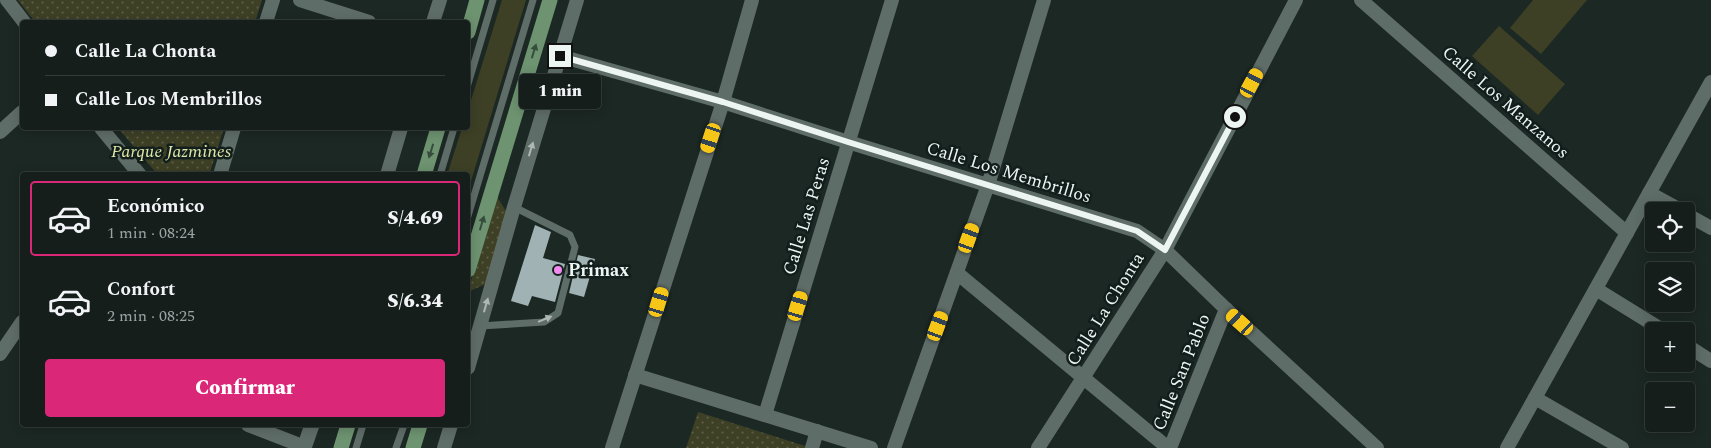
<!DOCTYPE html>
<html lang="es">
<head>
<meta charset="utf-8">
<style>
  :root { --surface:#151e1b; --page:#222b28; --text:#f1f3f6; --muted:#9da2a3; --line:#343c3a; --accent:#db2777 }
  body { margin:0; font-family:Spectral,serif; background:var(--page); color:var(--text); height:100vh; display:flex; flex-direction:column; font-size:19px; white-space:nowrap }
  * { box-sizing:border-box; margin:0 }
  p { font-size:16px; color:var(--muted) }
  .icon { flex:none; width:28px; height:28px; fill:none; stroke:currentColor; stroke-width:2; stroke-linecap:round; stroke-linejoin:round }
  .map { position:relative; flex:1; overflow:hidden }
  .drawer { position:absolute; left:20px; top:172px; width:450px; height:255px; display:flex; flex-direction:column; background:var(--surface); border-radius:5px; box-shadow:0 2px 12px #0003,0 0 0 1px var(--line) }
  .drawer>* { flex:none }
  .hud { position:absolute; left:20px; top:20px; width:450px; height:110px; border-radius:5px; box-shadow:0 2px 12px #0003,0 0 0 1px var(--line); display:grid; align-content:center; height:110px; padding:0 25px; background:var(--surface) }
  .controls { position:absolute; left:1645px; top:202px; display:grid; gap:10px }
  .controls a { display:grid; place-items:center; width:50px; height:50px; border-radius:5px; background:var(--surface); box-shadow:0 2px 12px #0003,0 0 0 1px var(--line); font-size:25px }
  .end { position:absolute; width:22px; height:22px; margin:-11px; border:6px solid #edf5f2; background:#111; box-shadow:0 0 0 2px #111 }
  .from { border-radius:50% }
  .bubble { position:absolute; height:35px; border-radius:5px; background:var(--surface); box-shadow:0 2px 12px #0003,0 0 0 1px var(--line); font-size:16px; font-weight:800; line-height:35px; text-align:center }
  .car { position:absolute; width:15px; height:30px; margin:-15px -8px; border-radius:6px; box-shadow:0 0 4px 1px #0007; background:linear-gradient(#f5c518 24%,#345 0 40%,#f5c518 0 76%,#345 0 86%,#f5c518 0) }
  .hud b { display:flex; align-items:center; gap:18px; height:48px; font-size:19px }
  .hud b+b { border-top:1px solid var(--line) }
  .hud i { width:12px; height:12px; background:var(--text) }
  ul { padding:9px 0 0; list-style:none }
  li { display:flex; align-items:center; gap:15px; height:75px; margin:0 10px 8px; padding:0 15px; border:2px solid transparent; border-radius:5px }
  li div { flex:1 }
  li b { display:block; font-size:19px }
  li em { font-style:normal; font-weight:800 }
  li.on { border-color:var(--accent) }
  li>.icon { width:45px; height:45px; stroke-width:1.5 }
  .button { display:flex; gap:10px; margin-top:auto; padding:10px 25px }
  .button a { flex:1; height:58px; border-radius:5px; background:var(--accent); color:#fff; font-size:20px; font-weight:800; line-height:58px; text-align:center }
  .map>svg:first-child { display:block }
  .grass { fill:#3e4025 }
  .park { fill:url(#park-dots) }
  .building { fill:#a1b2b4 }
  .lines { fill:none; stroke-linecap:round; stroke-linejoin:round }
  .lane { stroke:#5f6d68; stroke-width:7 }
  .street { stroke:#5f6d68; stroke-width:14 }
  .secondary { stroke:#5f6d68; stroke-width:15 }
  .primary { stroke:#6d9370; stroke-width:15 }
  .oneway { fill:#364d3d }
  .oneway2 { fill:#adb8b4 }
  .route { stroke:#edf5f2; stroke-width:6 }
  .poi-dot { fill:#f489f0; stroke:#121e1b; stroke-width:2 }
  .labels { text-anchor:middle; stroke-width:5; stroke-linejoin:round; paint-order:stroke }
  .street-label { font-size:18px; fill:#edf5f2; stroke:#121e1b }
  .park-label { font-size:18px; font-style:italic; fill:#e0e7a8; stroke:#121e1b }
  .poi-label { font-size:18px; font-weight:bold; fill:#edf5f2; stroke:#121e1b; text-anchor:start }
</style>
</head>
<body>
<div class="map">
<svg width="1711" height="448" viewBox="0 0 1711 448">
  <defs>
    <pattern id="park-dots" width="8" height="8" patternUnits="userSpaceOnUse" patternTransform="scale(1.25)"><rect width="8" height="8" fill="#3e4025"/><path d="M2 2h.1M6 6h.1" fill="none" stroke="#5a5c45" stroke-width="1.8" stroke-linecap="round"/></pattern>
  </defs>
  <rect width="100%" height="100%" fill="#1c2824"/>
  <g class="grass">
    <path d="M502,0H526L468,191V175H447L462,128H468V110Z"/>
    <path d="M1533,0H1587L1541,54L1510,28Z"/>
    <path d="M1499,26L1565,84L1538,115L1472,56Z"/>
  </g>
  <g class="park">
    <path d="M18,0H262L255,22H35Z"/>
    <path d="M118,128H224L209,175H158Z"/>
    <path d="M495,194L508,214L488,283L468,292Z"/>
    <path d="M698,412L805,446V448H686Z"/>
  </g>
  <g class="building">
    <path d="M535,225L551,232L543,258L565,264L555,302L532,296L528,306L511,301Z"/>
    <path d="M578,255L595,259L584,297L569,293Z"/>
  </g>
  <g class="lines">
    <g class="lane">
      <path d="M468,84L493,0"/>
      <path d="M440,175L454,128"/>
      <path d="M468,216L533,0"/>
      <path d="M480,326L544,322L558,313L575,247L570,235L514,207"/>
      <path d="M356,448L363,425"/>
      <path d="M396,448L404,425"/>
    </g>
    <g class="street">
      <path d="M7,0L24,22"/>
      <path d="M300,0L369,22"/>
      <path d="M1361,0L1627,233"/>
      <path d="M266,22L273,0"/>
      <path d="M433,22L440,0"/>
      <path d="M560,56L723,102L848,142L1137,231L1165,250L1226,309L1377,448"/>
      <path d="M101,128L140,175"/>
      <path d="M0,132L22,112"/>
      <path d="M220,175L234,128"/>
      <path d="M387,175L401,128"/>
      <path d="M1649,193L1682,211"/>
      <path d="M1686,214L1711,228"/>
      <path d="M957,273L1168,448"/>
      <path d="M1596,289L1664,331"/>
      <path d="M1686,345L1711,361"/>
      <path d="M0,354L22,322"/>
      <path d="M468,368L514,207L577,0"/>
      <path d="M635,375L871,448"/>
      <path d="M1535,398L1622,448"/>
      <path d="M765,415L892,0"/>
      <path d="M248,425L305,447"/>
      <path d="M444,448L451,425"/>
      <path d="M612,448L723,102L752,0"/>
      <path d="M812,448L817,431"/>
      <path d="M894,448L988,185L1044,0"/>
      <path d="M1038,448L1165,250L1296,0"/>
      <path d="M1170,448L1226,309"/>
      <path d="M1507,448L1711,82"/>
    </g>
    <path class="secondary" d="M304,448L312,425"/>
    <g class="primary">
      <path d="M468,32L477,0"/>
      <path d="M424,175L438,128"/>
      <path d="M468,270L550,0"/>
      <path d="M341,448L348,425"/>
      <path d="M413,448L420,425"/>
    </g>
  </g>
  <defs><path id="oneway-solid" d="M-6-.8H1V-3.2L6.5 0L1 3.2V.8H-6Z" transform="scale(1.25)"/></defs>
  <g class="oneway">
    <use href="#oneway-solid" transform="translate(534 51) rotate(-73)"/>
    <use href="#oneway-solid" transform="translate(431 151) rotate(107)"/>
    <use href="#oneway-solid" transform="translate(482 223) rotate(-73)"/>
  </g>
  <g class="oneway2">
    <use href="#oneway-solid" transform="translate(531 149) rotate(-73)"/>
    <use href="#oneway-solid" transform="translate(486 305) rotate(-74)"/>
    <use href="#oneway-solid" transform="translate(545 319) rotate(-22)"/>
  </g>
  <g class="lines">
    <path class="route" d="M560,56L723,102L848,142L1137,231L1165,250L1235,117"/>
  </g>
  <circle class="poi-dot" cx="558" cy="270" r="5"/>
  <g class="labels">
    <g class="street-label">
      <text transform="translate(1506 102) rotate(41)" y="6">Calle Los Manzanos</text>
      <text transform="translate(1009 172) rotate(17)" y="6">Calle Los Membrillos</text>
      <text transform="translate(806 216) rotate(-73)" y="6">Calle Las Peras</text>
      <text transform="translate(1105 309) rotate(-58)" y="6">Calle La Chonta</text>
      <text transform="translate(1181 372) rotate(-68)" y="6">Calle San Pablo</text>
    </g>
    <g class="park-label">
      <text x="171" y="157">Parque Jazmines</text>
    </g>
    <g class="poi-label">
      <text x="568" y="276">Primax</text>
    </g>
  </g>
</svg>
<div class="controls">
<a><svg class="icon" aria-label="locate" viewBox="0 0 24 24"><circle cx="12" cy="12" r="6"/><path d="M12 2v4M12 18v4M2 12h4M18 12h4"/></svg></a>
<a><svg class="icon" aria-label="layers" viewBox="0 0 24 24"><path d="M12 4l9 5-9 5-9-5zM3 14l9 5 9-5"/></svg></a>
<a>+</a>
<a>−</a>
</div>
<i class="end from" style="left:1235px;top:117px"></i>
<i class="end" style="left:560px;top:56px"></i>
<div class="bubble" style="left:519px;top:74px;width:82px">1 min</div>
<i class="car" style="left:1252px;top:83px;rotate:28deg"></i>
<i class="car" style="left:711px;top:138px;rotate:198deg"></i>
<i class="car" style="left:969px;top:238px;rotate:20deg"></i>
<i class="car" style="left:659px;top:302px;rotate:17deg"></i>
<i class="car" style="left:798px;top:306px;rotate:17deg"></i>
<i class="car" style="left:1240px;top:322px;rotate:312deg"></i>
<i class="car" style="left:938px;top:326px;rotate:20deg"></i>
<div class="hud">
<b><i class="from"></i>Calle La Chonta</b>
<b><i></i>Calle Los Membrillos</b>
</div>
<section class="drawer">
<ul>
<li class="on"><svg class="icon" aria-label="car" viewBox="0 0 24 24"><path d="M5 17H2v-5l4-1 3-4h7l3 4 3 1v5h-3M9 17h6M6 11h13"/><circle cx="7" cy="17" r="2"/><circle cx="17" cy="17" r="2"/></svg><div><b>Económico</b><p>1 min · 08:24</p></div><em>S/4.69</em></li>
<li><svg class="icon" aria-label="car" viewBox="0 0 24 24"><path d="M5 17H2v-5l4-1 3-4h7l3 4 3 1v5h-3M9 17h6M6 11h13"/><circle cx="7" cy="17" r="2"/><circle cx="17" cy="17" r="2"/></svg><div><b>Confort</b><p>2 min · 08:25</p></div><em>S/6.34</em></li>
</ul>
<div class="button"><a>Confirmar</a></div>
</section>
</div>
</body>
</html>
